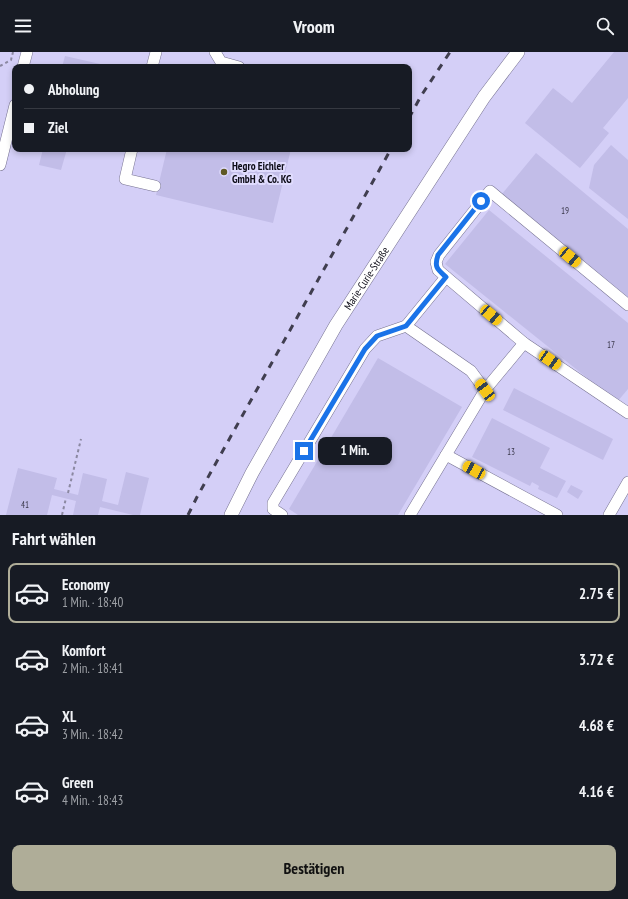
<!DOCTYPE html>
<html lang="de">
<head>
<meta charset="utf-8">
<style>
  :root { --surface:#171b24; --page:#20242c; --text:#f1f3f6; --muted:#9ea1a6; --line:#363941; --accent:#afad98 }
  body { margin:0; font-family:"PT Sans Narrow",sans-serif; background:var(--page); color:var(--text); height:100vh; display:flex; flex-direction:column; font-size:15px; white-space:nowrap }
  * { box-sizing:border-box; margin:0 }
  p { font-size:13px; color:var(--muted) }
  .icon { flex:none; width:22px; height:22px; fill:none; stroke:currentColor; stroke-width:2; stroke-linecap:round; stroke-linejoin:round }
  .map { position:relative; height:463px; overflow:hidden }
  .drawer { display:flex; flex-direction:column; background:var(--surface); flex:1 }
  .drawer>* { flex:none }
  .hud { position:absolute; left:12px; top:12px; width:400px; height:88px; border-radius:8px; box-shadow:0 2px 6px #0003; display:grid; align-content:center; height:88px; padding:0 12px; background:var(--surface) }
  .end { position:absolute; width:18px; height:18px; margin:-9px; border:5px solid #1a73e8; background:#fff; box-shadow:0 0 0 2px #fff }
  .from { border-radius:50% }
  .bubble { position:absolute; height:28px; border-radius:8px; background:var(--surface); box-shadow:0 2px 6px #0003; font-size:13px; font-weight:800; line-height:28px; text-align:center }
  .car { position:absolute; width:12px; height:24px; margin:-12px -6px; border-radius:5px; box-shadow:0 0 3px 1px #0007; background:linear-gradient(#f5c518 24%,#345 0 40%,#f5c518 0 76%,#345 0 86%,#f5c518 0) }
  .hud b { display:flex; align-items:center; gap:14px; height:38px; font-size:15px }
  .hud b+b { border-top:1px solid var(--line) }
  .hud i { width:10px; height:10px; background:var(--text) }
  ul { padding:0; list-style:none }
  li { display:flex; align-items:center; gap:12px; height:60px; margin:0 8px 6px; padding:0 4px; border:2px solid transparent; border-radius:8px }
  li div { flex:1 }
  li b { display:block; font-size:15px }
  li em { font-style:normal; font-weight:800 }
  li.on { border-color:var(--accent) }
  li>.icon { width:36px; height:36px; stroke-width:1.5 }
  h2 { padding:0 12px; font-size:18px; line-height:48px }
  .action { display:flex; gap:8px; margin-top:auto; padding:8px 12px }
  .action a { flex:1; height:46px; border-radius:8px; background:var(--accent); color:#111; font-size:16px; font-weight:800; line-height:46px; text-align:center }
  header { display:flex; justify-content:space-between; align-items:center; height:52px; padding:0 12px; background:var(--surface); font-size:18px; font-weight:800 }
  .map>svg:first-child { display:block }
  .built { fill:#d4cff7; fill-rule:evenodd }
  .building { fill:#c2bde8 }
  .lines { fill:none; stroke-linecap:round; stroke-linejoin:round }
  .minor-casing { stroke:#767291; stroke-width:12 }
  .major-casing { stroke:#767291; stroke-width:14 }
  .path { stroke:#8b88a1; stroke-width:2; stroke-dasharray:3 3; stroke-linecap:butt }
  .minor { stroke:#fff; stroke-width:11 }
  .major { stroke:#fff; stroke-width:13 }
  .rail { stroke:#403e4f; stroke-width:3; stroke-dasharray:7 7; stroke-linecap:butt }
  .route { stroke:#1a73e8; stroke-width:5 }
  .poi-dot { fill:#5f5824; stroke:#e0dcfe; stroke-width:1.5 }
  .labels { text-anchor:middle; stroke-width:4; stroke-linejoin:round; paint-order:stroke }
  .number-label { font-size:9px; fill:#3b394c }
  .poi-label { font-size:11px; font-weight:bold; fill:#0e0d18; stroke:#e0dcfe; text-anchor:start }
  .street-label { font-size:11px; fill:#0e0d18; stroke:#e0dcfe }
</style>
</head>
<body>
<header><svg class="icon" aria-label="menu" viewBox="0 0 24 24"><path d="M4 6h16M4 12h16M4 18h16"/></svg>Vroom<svg class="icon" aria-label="search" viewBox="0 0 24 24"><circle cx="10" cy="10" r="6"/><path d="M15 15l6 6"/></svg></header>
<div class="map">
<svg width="628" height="463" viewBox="0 0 628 463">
  <rect width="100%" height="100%" fill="#e0dcfe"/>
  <path class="built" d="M0,0H628V463H0ZM15,15H409V97H15Z"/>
  <g class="building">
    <path d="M614,0H628V46L603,76L609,81L580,116L525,71L553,36L572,51Z"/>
    <path d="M65,4L109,14V15H62Z"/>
    <path d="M611,93L628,108V167L589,136L594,113Z"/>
    <path d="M43,97H67L61,118L39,113Z"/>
    <path d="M167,97H291L273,171L156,143Z"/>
    <path d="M536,101L628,177V246L502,142Z"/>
    <path d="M489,158L628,271V337L617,350L445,212Z"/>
    <path d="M378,306L462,355L398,463H298L289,457Z"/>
    <path d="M514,336L613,387L603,408L503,358Z"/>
    <path d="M492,366L550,396L540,416L566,429L557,446L538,437L539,434L532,430L530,434L472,405Z"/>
    <path d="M18,416L57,426L54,437L78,443L83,421L107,427L102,449L118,453L126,420L149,426L140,463H133L100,455L98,463H73L76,449L52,443L47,463H6Z"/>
    <path d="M571,433L583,439L578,447L567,440Z"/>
  </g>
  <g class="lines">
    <defs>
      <g id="minor">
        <path d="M215,0L221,10L239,15"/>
        <path d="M23,15L27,0"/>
        <path d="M152,15L156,0"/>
        <path d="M132,97L125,127L155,134"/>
        <path d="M0,113L15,53"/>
        <path d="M446,225L406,274L471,319L485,338"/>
        <path d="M524,291L438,218L436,210L439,203L490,139L628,253"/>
        <path d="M282,463L273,457V451L365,297L377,284L406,274"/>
        <path d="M410,463L446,403"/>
        <path d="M557,463L446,403L485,338L524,291L628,361"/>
        <path d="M609,463L628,430"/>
      </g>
      <g id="major">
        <path id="s1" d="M231,463L252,421L336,273L484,45L518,0"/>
      </g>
    </defs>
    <use href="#minor" class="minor-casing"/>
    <use href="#major" class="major-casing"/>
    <g class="path">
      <path d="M0,14L11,8L13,0"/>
      <path d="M68,441L81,387"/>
      <path d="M62,463L66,446"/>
    </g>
    <use href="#minor" class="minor"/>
    <use href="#major" class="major"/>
    <g class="rail">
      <path d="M409,66L421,44L450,0"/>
      <path d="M188,463L197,445L391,97"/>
    </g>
  </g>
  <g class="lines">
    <path class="route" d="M304,399L365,297L377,284L406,274L446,225C437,217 434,215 438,203L481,149"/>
  </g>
  <circle class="poi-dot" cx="224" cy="120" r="4"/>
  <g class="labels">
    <g class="number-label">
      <text x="565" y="162">19</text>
      <text x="611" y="296">17</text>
      <text x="511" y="403">13</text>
      <text x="25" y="456">41</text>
    </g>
    <g class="poi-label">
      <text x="232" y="118">Hegro Eichler<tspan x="232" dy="13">GmbH &amp; Co. KG</tspan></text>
    </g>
    <g class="street-label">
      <text dy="4" stroke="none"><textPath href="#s1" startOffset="273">Marie-Curie-Straße</textPath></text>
    </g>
  </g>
</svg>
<i class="end from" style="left:481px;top:149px"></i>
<i class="end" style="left:304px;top:399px"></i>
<div class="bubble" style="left:318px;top:385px;width:74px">1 Min.</div>
<i class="car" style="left:570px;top:205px;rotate:130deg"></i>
<i class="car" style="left:491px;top:263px;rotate:130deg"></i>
<i class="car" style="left:550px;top:308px;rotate:124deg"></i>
<i class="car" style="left:485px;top:338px;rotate:323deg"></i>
<i class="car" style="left:474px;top:418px;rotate:299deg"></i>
<div class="hud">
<b><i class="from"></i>Abholung</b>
<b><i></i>Ziel</b>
</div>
</div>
<section class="drawer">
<h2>Fahrt wählen</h2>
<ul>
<li class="on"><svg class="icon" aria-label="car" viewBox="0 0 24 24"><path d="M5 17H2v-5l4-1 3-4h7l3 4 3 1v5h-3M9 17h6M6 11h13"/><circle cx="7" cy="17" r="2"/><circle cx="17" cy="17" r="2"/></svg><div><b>Economy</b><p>1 Min. · 18:40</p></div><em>2.75 €</em></li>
<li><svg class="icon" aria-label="car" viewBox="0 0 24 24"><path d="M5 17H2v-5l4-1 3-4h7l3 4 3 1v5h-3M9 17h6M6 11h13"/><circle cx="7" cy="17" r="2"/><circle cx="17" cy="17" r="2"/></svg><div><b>Komfort</b><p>2 Min. · 18:41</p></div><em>3.72 €</em></li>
<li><svg class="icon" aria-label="car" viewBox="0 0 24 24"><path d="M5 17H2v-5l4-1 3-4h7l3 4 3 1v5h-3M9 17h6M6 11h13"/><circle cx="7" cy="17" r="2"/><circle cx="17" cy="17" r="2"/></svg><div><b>XL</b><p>3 Min. · 18:42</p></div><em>4.68 €</em></li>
<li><svg class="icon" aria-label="car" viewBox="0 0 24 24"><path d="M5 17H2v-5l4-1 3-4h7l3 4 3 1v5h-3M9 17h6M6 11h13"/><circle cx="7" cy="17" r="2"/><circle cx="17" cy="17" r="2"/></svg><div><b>Green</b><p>4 Min. · 18:43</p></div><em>4.16 €</em></li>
</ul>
<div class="action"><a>Bestätigen</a></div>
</section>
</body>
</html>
